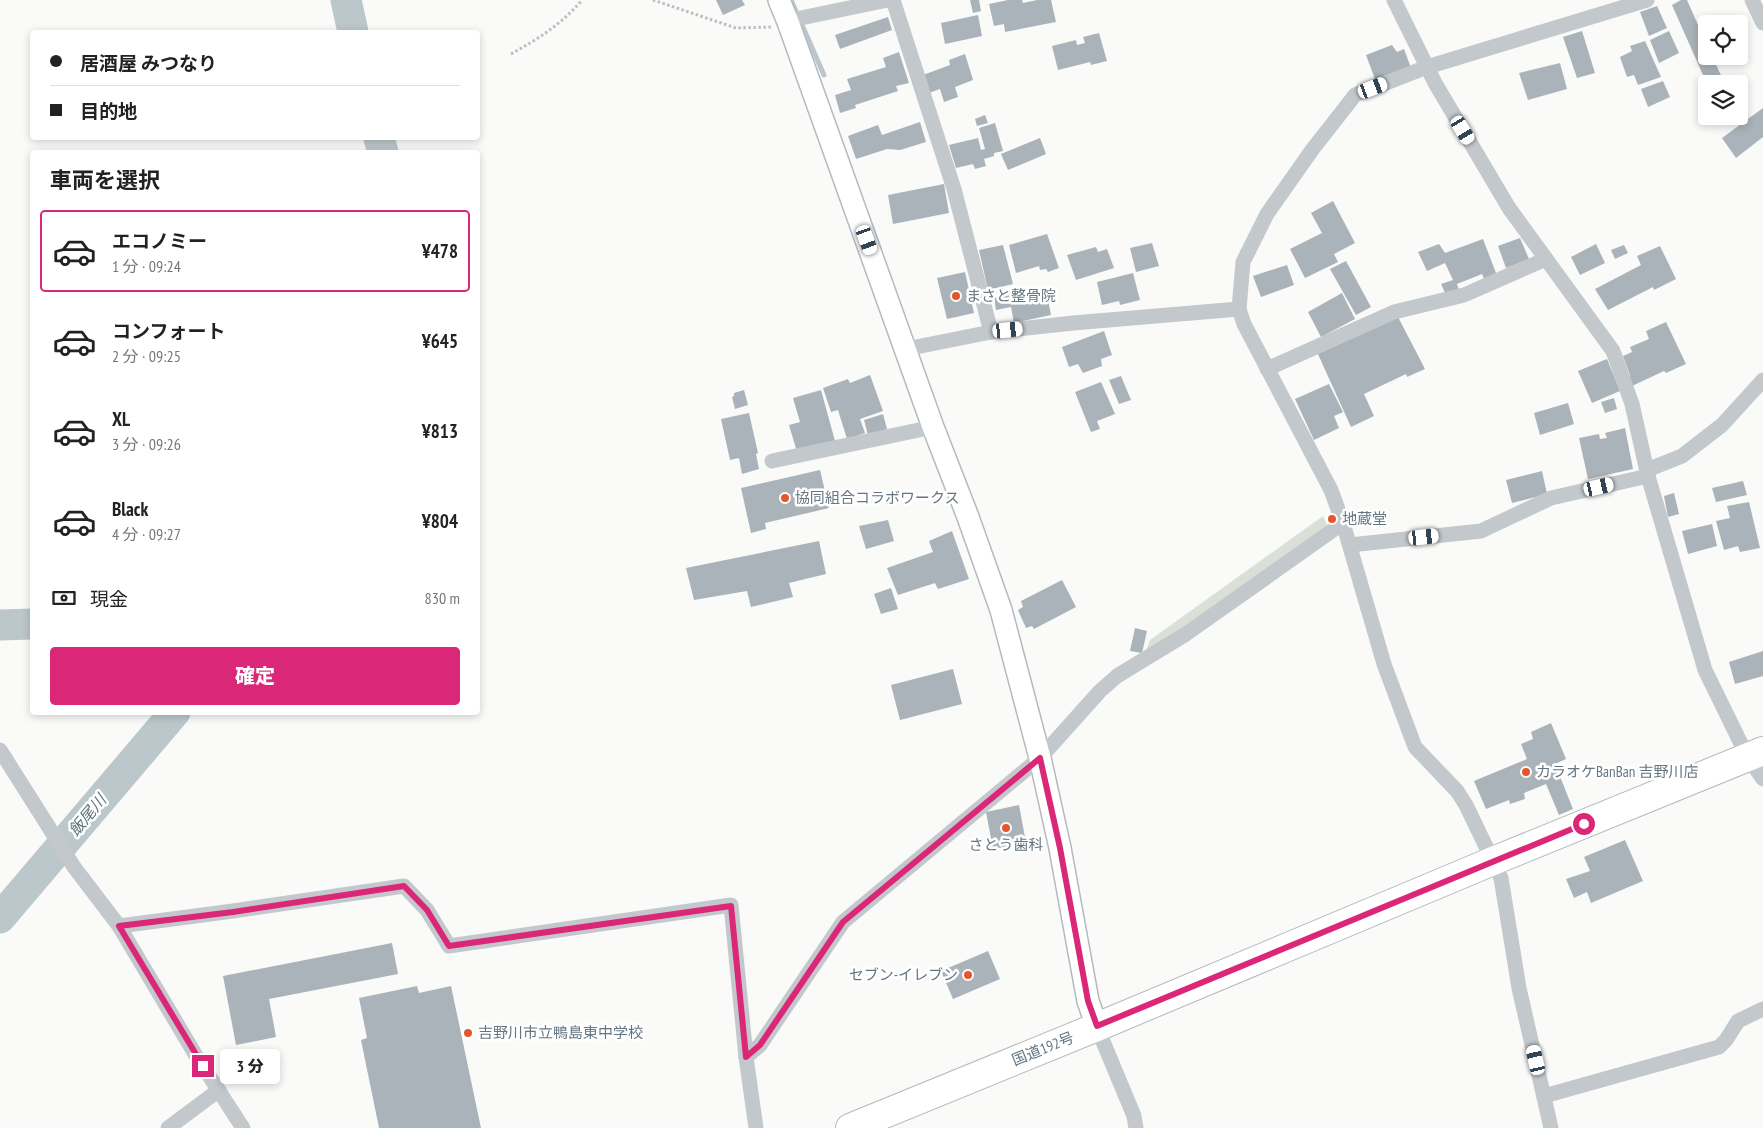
<!DOCTYPE html>
<html lang="ja">
<head>
<meta charset="utf-8">
<style>
  :root { --surface:#fff; --page:#f2f2f2; --text:#222; --muted:#767676; --line:#e0e0e0; --accent:#db2777 }
  body { margin:0; font-family:"PT Sans Narrow","Noto Sans JP",sans-serif; background:var(--page); color:var(--text); height:100vh; display:flex; flex-direction:column; font-size:19px; white-space:nowrap }
  * { box-sizing:border-box; margin:0 }
  p { font-size:16px; color:var(--muted) }
  .icon { flex:none; width:28px; height:28px; fill:none; stroke:currentColor; stroke-width:2; stroke-linecap:round; stroke-linejoin:round }
  .map { position:relative; flex:1; overflow:hidden }
  .panel { position:absolute; left:30px; top:150px; width:450px; height:565px; display:flex; flex-direction:column; background:var(--surface); border-radius:5px; box-shadow:0 2px 8px #0003 }
  .panel>* { flex:none }
  .banner { position:absolute; left:30px; top:30px; width:450px; height:110px; border-radius:5px; box-shadow:0 2px 8px #0003; display:grid; align-content:center; height:110px; padding:0 20px; background:var(--surface) }
  .controls { position:absolute; left:1698px; top:15px; display:grid; gap:10px }
  .controls a { display:grid; place-items:center; width:50px; height:50px; border-radius:5px; background:var(--surface); box-shadow:0 2px 8px #0003; font-size:25px }
  .end { position:absolute; width:22px; height:22px; margin:-11px; border:6px solid #db2777; background:#fff; box-shadow:0 0 0 2px #fff }
  .from { border-radius:50% }
  .bubble { position:absolute; height:35px; border-radius:5px; background:var(--surface); box-shadow:0 2px 8px #0003; font-size:16px; font-weight:800; line-height:35px; text-align:center }
  .car { position:absolute; width:15px; height:30px; margin:-15px -8px; border-radius:6px; box-shadow:0 0 4px 1px #0007; background:linear-gradient(#fff 24%,#345 0 40%,#fff 0 76%,#345 0 86%,#fff 0) }
  .banner b { display:flex; align-items:center; gap:18px; height:48px; font-size:19px }
  .banner b+b { border-top:1px solid var(--line) }
  .banner i { width:12px; height:12px; background:var(--text) }
  ul { padding:0; list-style:none }
  li { display:flex; align-items:center; gap:15px; height:82px; margin:0 10px 8px; padding:0 10px; border:2px solid transparent; border-radius:5px }
  li div { flex:1 }
  li b { display:block; font-size:19px }
  li em { font-style:normal; font-weight:800 }
  li.current { border-color:var(--accent) }
  li>.icon { width:45px; height:45px; stroke-width:1.5 }
  h2 { padding:0 20px; font-size:22px; line-height:60px }
  .pay { display:flex; align-items:center; gap:12px; height:55px; padding:0 20px; font-size:19px }
  .pay p { margin-inline-start:auto }
  .cta { display:flex; gap:10px; margin-top:auto; padding:10px 20px }
  .cta a { flex:1; height:58px; border-radius:5px; background:var(--accent); color:#fff; font-size:20px; font-weight:800; line-height:58px; text-align:center }
  .map>svg:first-child { display:block }
  .green { fill:#dadfd7 }
  .lines { fill:none; stroke-linecap:round; stroke-linejoin:round }
  .stream { stroke:#bbc7cb; stroke-width:5 }
  .river { stroke:#bbc7cb; stroke-width:31 }
  .building { fill:#aab3b9 }
  .secondary-casing { stroke:#b3babf; stroke-width:24 }
  .highway-casing { stroke:#b4b9bd; stroke-width:30 }
  .path { stroke:#bbbfc2; stroke-width:3; stroke-dasharray:2.5 2.5; stroke-linecap:butt }
  .street { stroke:#c3c8cc; stroke-width:15 }
  .secondary { stroke:#fff; stroke-width:21 }
  .highway { stroke:#fff; stroke-width:28 }
  .route { stroke:#db2777; stroke-width:6 }
  .poi-dot { fill:#e4572e; stroke:#fff; stroke-width:2 }
  .labels { text-anchor:middle; stroke-width:5; stroke-linejoin:round; paint-order:stroke }
  .poi-label { font-size:15px; fill:#657683; stroke:#fff; text-anchor:start }
  .street-label { font-size:15px; fill:#657683; stroke:#fff }
  .water-label { font-size:16px; font-style:italic; fill:#60757c; stroke:#fff }
</style>
</head>
<body>
<div class="map">
<svg width="1763" height="1128" viewBox="0 0 1763 1128">
  <rect width="100%" height="100%" fill="#fafaf8"/>
  <path class="green" d="M1323,516L1328,527L1181,629L1146,651L1150,640Z"/>
  <g class="lines">
    <path class="stream" d="M791,0L824,75"/>
    <g class="river">
      <path d="M346,0L353,32"/>
      <path d="M379,138L383,152"/>
      <path d="M0,625L32,624"/>
      <path d="M0,918L175,712"/>
    </g>
  </g>
  <g class="building">
    <path d="M716,0H742L745,5L723,15Z"/>
    <path d="M970,0H979L981,11L973,13Z"/>
    <path d="M1008,0H1022L1023,3L1037,0H1051L1056,22L1005,32L1004,24L994,26L989,4Z"/>
    <path d="M1681,0H1687L1706,43V56H1712L1725,84H1707L1672,5Z"/>
    <path d="M1657,6L1667,28L1649,36L1640,12Z"/>
    <path d="M978,15L982,36L945,44L941,23Z"/>
    <path d="M888,17L892,30L840,49L835,35Z"/>
    <path d="M1582,31L1595,73L1577,78L1563,37Z"/>
    <path d="M1669,31L1679,53L1659,63L1650,40Z"/>
    <path d="M1099,33L1107,61L1091,65L1090,62L1058,70L1052,46L1076,40L1077,45L1085,43L1083,37Z"/>
    <path d="M1645,41L1661,77L1638,85L1634,75L1627,77L1620,57L1632,51L1630,46Z"/>
    <path d="M1392,45L1397,52L1404,49L1411,68L1376,82L1366,55Z"/>
    <path d="M899,52L909,83L896,86L898,91L855,105L856,108L840,113L835,95L851,90L847,79L886,67L883,58Z"/>
    <path d="M965,54L973,80L955,87L958,97L944,102L940,89L926,94L923,75L950,65L949,60Z"/>
    <path d="M1560,63L1567,89L1528,100L1519,73Z"/>
    <path d="M1663,81L1670,97L1648,107L1641,89Z"/>
    <path d="M1763,108V137L1736,158L1722,138Z"/>
    <path d="M985,115L988,123L977,126L975,119Z"/>
    <path d="M920,122L926,142L900,150L887,149L856,159L848,136L878,125L882,135Z"/>
    <path d="M995,123L1003,151L994,153V156L984,159L986,166L975,169L973,164L956,168L949,145L978,138L981,150L985,149L979,128Z"/>
    <path d="M1040,138L1046,154L1008,170L1001,154Z"/>
    <path d="M944,184L949,213L893,224L888,195Z"/>
    <path d="M1333,201L1355,243L1334,254L1338,262L1305,278L1290,249L1322,233L1311,213Z"/>
    <path d="M1047,234L1059,268L1048,272L1046,269L1040,270L1039,266L1016,273L1009,245Z"/>
    <path d="M1520,238L1529,259L1506,268L1498,246Z"/>
    <path d="M1483,239L1496,273L1484,279L1482,274L1457,284L1459,290L1446,295L1441,284L1453,280L1445,263L1427,271L1418,252L1439,244L1445,253Z"/>
    <path d="M1152,243L1159,266L1136,272L1130,248Z"/>
    <path d="M1596,244L1605,263L1580,275L1571,257Z"/>
    <path d="M1003,245L1013,284L988,290L979,250Z"/>
    <path d="M1624,245L1628,253L1615,259L1611,250Z"/>
    <path d="M1660,246L1676,279L1654,290L1653,287L1608,310L1595,289L1641,265L1637,256Z"/>
    <path d="M1096,247L1098,252L1107,249L1114,268L1076,280L1067,255Z"/>
    <path d="M1346,261L1371,307L1356,315L1330,269Z"/>
    <path d="M1287,265L1294,285L1261,297L1253,276Z"/>
    <path d="M965,272L974,313L947,319L937,278Z"/>
    <path d="M1133,273L1140,300L1120,305L1119,301L1102,305L1097,282Z"/>
    <path d="M1046,289L1051,315L1014,323L1011,307L996,310L994,298Z"/>
    <path d="M1342,293L1355,319L1321,337L1308,312Z"/>
    <path d="M1397,315L1425,369L1407,377L1406,374L1364,394L1374,416L1351,427L1317,352Z"/>
    <path d="M1666,322L1686,364L1666,373L1664,371L1632,386L1628,376L1630,375L1623,356L1632,352L1630,347L1649,339L1646,331Z"/>
    <path d="M1104,331L1112,355L1101,359L1102,366L1083,373L1078,364L1069,367L1062,347Z"/>
    <path d="M1607,359L1620,391L1592,403L1578,371Z"/>
    <path d="M870,375L883,411L860,419L865,433L847,439L838,410L831,412L823,388L848,379L850,383Z"/>
    <path d="M1121,376L1131,400L1119,404L1109,380Z"/>
    <path d="M1101,382L1115,414L1097,421L1100,429L1091,432L1075,392Z"/>
    <path d="M1329,384L1343,412L1334,416L1339,428L1314,440L1295,399Z"/>
    <path d="M744,390L748,405L735,409L732,397L734,396V393Z"/>
    <path d="M821,390L835,441L797,452L789,425L800,422L793,398Z"/>
    <path d="M1614,398L1617,409L1605,413L1601,402Z"/>
    <path d="M1568,403L1574,424L1540,435L1534,413Z"/>
    <path d="M749,413L758,453L756,454L759,469L742,474L739,458L730,460L721,419Z"/>
    <path d="M883,414L887,429L868,435L864,420Z"/>
    <path d="M1625,428L1633,469L1588,479L1579,438L1599,434L1600,439L1607,438L1605,433Z"/>
    <path d="M820,470L829,508L765,523L766,529L751,533L741,488Z"/>
    <path d="M1542,471L1547,494L1512,503L1506,480Z"/>
    <path d="M1743,481L1747,495L1716,502L1712,488Z"/>
    <path d="M1674,493L1679,514L1668,517L1664,496Z"/>
    <path d="M1749,502L1760,548L1740,552L1738,546L1724,550L1716,521L1730,518L1727,506Z"/>
    <path d="M888,520L894,541L866,549L859,526Z"/>
    <path d="M1712,524L1717,546L1688,554L1682,531Z"/>
    <path d="M952,531L969,579L938,589L935,583L898,595L887,568L933,552L929,541Z"/>
    <path d="M819,541L826,574L789,583L793,597L751,607L747,591L694,600L686,568Z"/>
    <path d="M1062,580L1076,607L1034,629L1032,626L1026,628L1018,610L1023,607L1021,601Z"/>
    <path d="M891,588L898,609L881,614L874,594Z"/>
    <path d="M1135,628L1147,631L1142,653L1130,651Z"/>
    <path d="M1763,651V676L1735,684L1729,662Z"/>
    <path d="M953,669L962,704L900,720L891,685Z"/>
    <path d="M1551,723L1566,759L1555,764L1573,809L1559,815L1546,784L1524,793L1525,799L1510,804L1509,800L1486,809L1474,781L1527,759L1521,744L1533,739L1531,732Z"/>
    <path d="M1019,805L1026,843L993,849L986,812Z"/>
    <path d="M1625,840L1643,881L1591,903L1587,892L1574,898L1566,879L1590,871L1584,857Z"/>
    <path d="M392,943L398,974L269,999L276,1037L236,1045L223,976Z"/>
    <path d="M988,951L1000,979L953,999L941,971Z"/>
    <path d="M417,986L419,993L451,986L481,1128H379L361,1040L367,1038L359,998Z"/>
  </g>
  <g class="lines">
    <defs>
      <path id="secondary" d="M779,0L788,22L933,427L968,517L1001,610L1040,758L1060,848L1088,1001L1097,1027"/>
      <path id="highway" d="M850,1128L1097,1027L1493,861L1763,751"/>
    </defs>
    <use href="#secondary" class="secondary-casing"/>
    <use href="#highway" class="highway-casing"/>
    <g class="path">
      <path d="M653,0L736,28L771,27"/>
      <path d="M511,54C538,39 562,24 582,0"/>
    </g>
    <g class="street">
      <path d="M893,0L954,189L991,332"/>
      <path d="M1394,0L1435,83L1509,208L1613,351L1632,404L1648,476L1705,670L1748,758L1763,779"/>
      <path d="M1752,0L1763,23"/>
      <path d="M788,22L796,19L888,0"/>
      <path d="M906,349L991,332L1073,323L1239,309"/>
      <path d="M1267,369L1394,312L1464,295L1546,259"/>
      <path d="M772,461L933,427"/>
      <path d="M1647,470L1682,456L1722,425L1763,380"/>
      <path d="M1350,545L1481,531L1551,498L1648,476"/>
      <path d="M0,750L74,867L119,926L195,1054L243,1128"/>
      <path d="M119,926L233,911L404,886L427,910L449,946L731,905L746,1057"/>
      <path d="M1097,1027L1134,1116L1136,1128"/>
      <path d="M1544,1096L1719,1047L1726,1040L1738,1021L1763,1009"/>
      <path d="M168,1128L219,1090"/>
      <path d="M756,1128L746,1057L760,1045L843,922L1040,758L1100,691L1117,676L1186,634L1343,523"/>
      <path d="M1551,1128L1519,988L1501,878L1466,805L1457,791L1415,747L1384,664L1343,523L1331,490L1244,324L1239,309L1243,262L1267,214L1312,150L1355,95L1427,67L1647,0"/>
    </g>
    <use href="#secondary" class="secondary"/>
    <use href="#highway" class="highway"/>
  </g>
  <g class="lines">
    <path class="route" d="M203,1066L119,926L233,912L404,886L427,910L449,946L731,906L746,1057L760,1045L843,922L1040,758L1060,848L1088,1001L1097,1026L1584,824"/>
  </g>
  <g class="poi-dot">
    <circle cx="956" cy="296" r="5"/>
    <circle cx="785" cy="498" r="5"/>
    <circle cx="1332" cy="519" r="5"/>
    <circle cx="1526" cy="772" r="5"/>
    <circle cx="1006" cy="828" r="5"/>
    <circle cx="968" cy="975" r="5"/>
    <circle cx="468" cy="1033" r="5"/>
  </g>
  <g class="labels">
    <g class="poi-label">
      <text x="966" y="301">まさと整骨院</text>
      <text x="795" y="503">協同組合コラボワークス</text>
      <text x="1342" y="524">地蔵堂</text>
      <text x="1536" y="777">カラオケBanBan 吉野川店</text>
      <text x="1006" y="850" text-anchor="middle">さとう歯科</text>
      <text x="958" y="980" text-anchor="end">セブン-イレブン</text>
      <text x="478" y="1038">吉野川市立鴨島東中学校</text>
    </g>
    <g class="street-label">
      <text transform="translate(1043 1049) rotate(-22)" y="5">国道192号</text>
    </g>
    <g class="water-label">
      <text transform="translate(87 815) rotate(-50)" y="6">飯尾川</text>
    </g>
  </g>
</svg>
<div class="controls">
<a><svg class="icon" aria-label="locate" viewBox="0 0 24 24"><circle cx="12" cy="12" r="6"/><path d="M12 2v4M12 18v4M2 12h4M18 12h4"/></svg></a>
<a><svg class="icon" aria-label="layers" viewBox="0 0 24 24"><path d="M12 4l9 5-9 5-9-5zM3 14l9 5 9-5"/></svg></a>
</div>
<i class="end from" style="left:1584px;top:824px"></i>
<i class="end" style="left:203px;top:1066px"></i>
<div class="bubble" style="left:220px;top:1049px;width:60px">3 分</div>
<i class="car" style="left:1373px;top:88px;rotate:69deg"></i>
<i class="car" style="left:1463px;top:130px;rotate:149deg"></i>
<i class="car" style="left:867px;top:240px;rotate:160deg"></i>
<i class="car" style="left:1008px;top:330px;rotate:84deg"></i>
<i class="car" style="left:1599px;top:487px;rotate:77deg"></i>
<i class="car" style="left:1424px;top:537px;rotate:84deg"></i>
<i class="car" style="left:1536px;top:1060px;rotate:347deg"></i>
<div class="banner">
<b><i class="from"></i>居酒屋 みつなり</b>
<b><i></i>目的地</b>
</div>
<section class="panel">
<h2>車両を選択</h2>
<ul>
<li class="current"><svg class="icon" aria-label="car" viewBox="0 0 24 24"><path d="M5 17H2v-5l4-1 3-4h7l3 4 3 1v5h-3M9 17h6M6 11h13"/><circle cx="7" cy="17" r="2"/><circle cx="17" cy="17" r="2"/></svg><div><b>エコノミー</b><p>1 分 · 09:24</p></div><em>¥478</em></li>
<li><svg class="icon" aria-label="car" viewBox="0 0 24 24"><path d="M5 17H2v-5l4-1 3-4h7l3 4 3 1v5h-3M9 17h6M6 11h13"/><circle cx="7" cy="17" r="2"/><circle cx="17" cy="17" r="2"/></svg><div><b>コンフォート</b><p>2 分 · 09:25</p></div><em>¥645</em></li>
<li><svg class="icon" aria-label="car" viewBox="0 0 24 24"><path d="M5 17H2v-5l4-1 3-4h7l3 4 3 1v5h-3M9 17h6M6 11h13"/><circle cx="7" cy="17" r="2"/><circle cx="17" cy="17" r="2"/></svg><div><b>XL</b><p>3 分 · 09:26</p></div><em>¥813</em></li>
<li><svg class="icon" aria-label="car" viewBox="0 0 24 24"><path d="M5 17H2v-5l4-1 3-4h7l3 4 3 1v5h-3M9 17h6M6 11h13"/><circle cx="7" cy="17" r="2"/><circle cx="17" cy="17" r="2"/></svg><div><b>Black</b><p>4 分 · 09:27</p></div><em>¥804</em></li>
</ul>
<div class="pay"><svg class="icon" aria-label="cash" viewBox="0 0 24 24"><path d="M3 7h18v10H3z"/><circle cx="12" cy="12" r="2"/></svg>現金<p>830 m</p></div>
<div class="cta"><a>確定</a></div>
</section>
</div>
</body>
</html>
